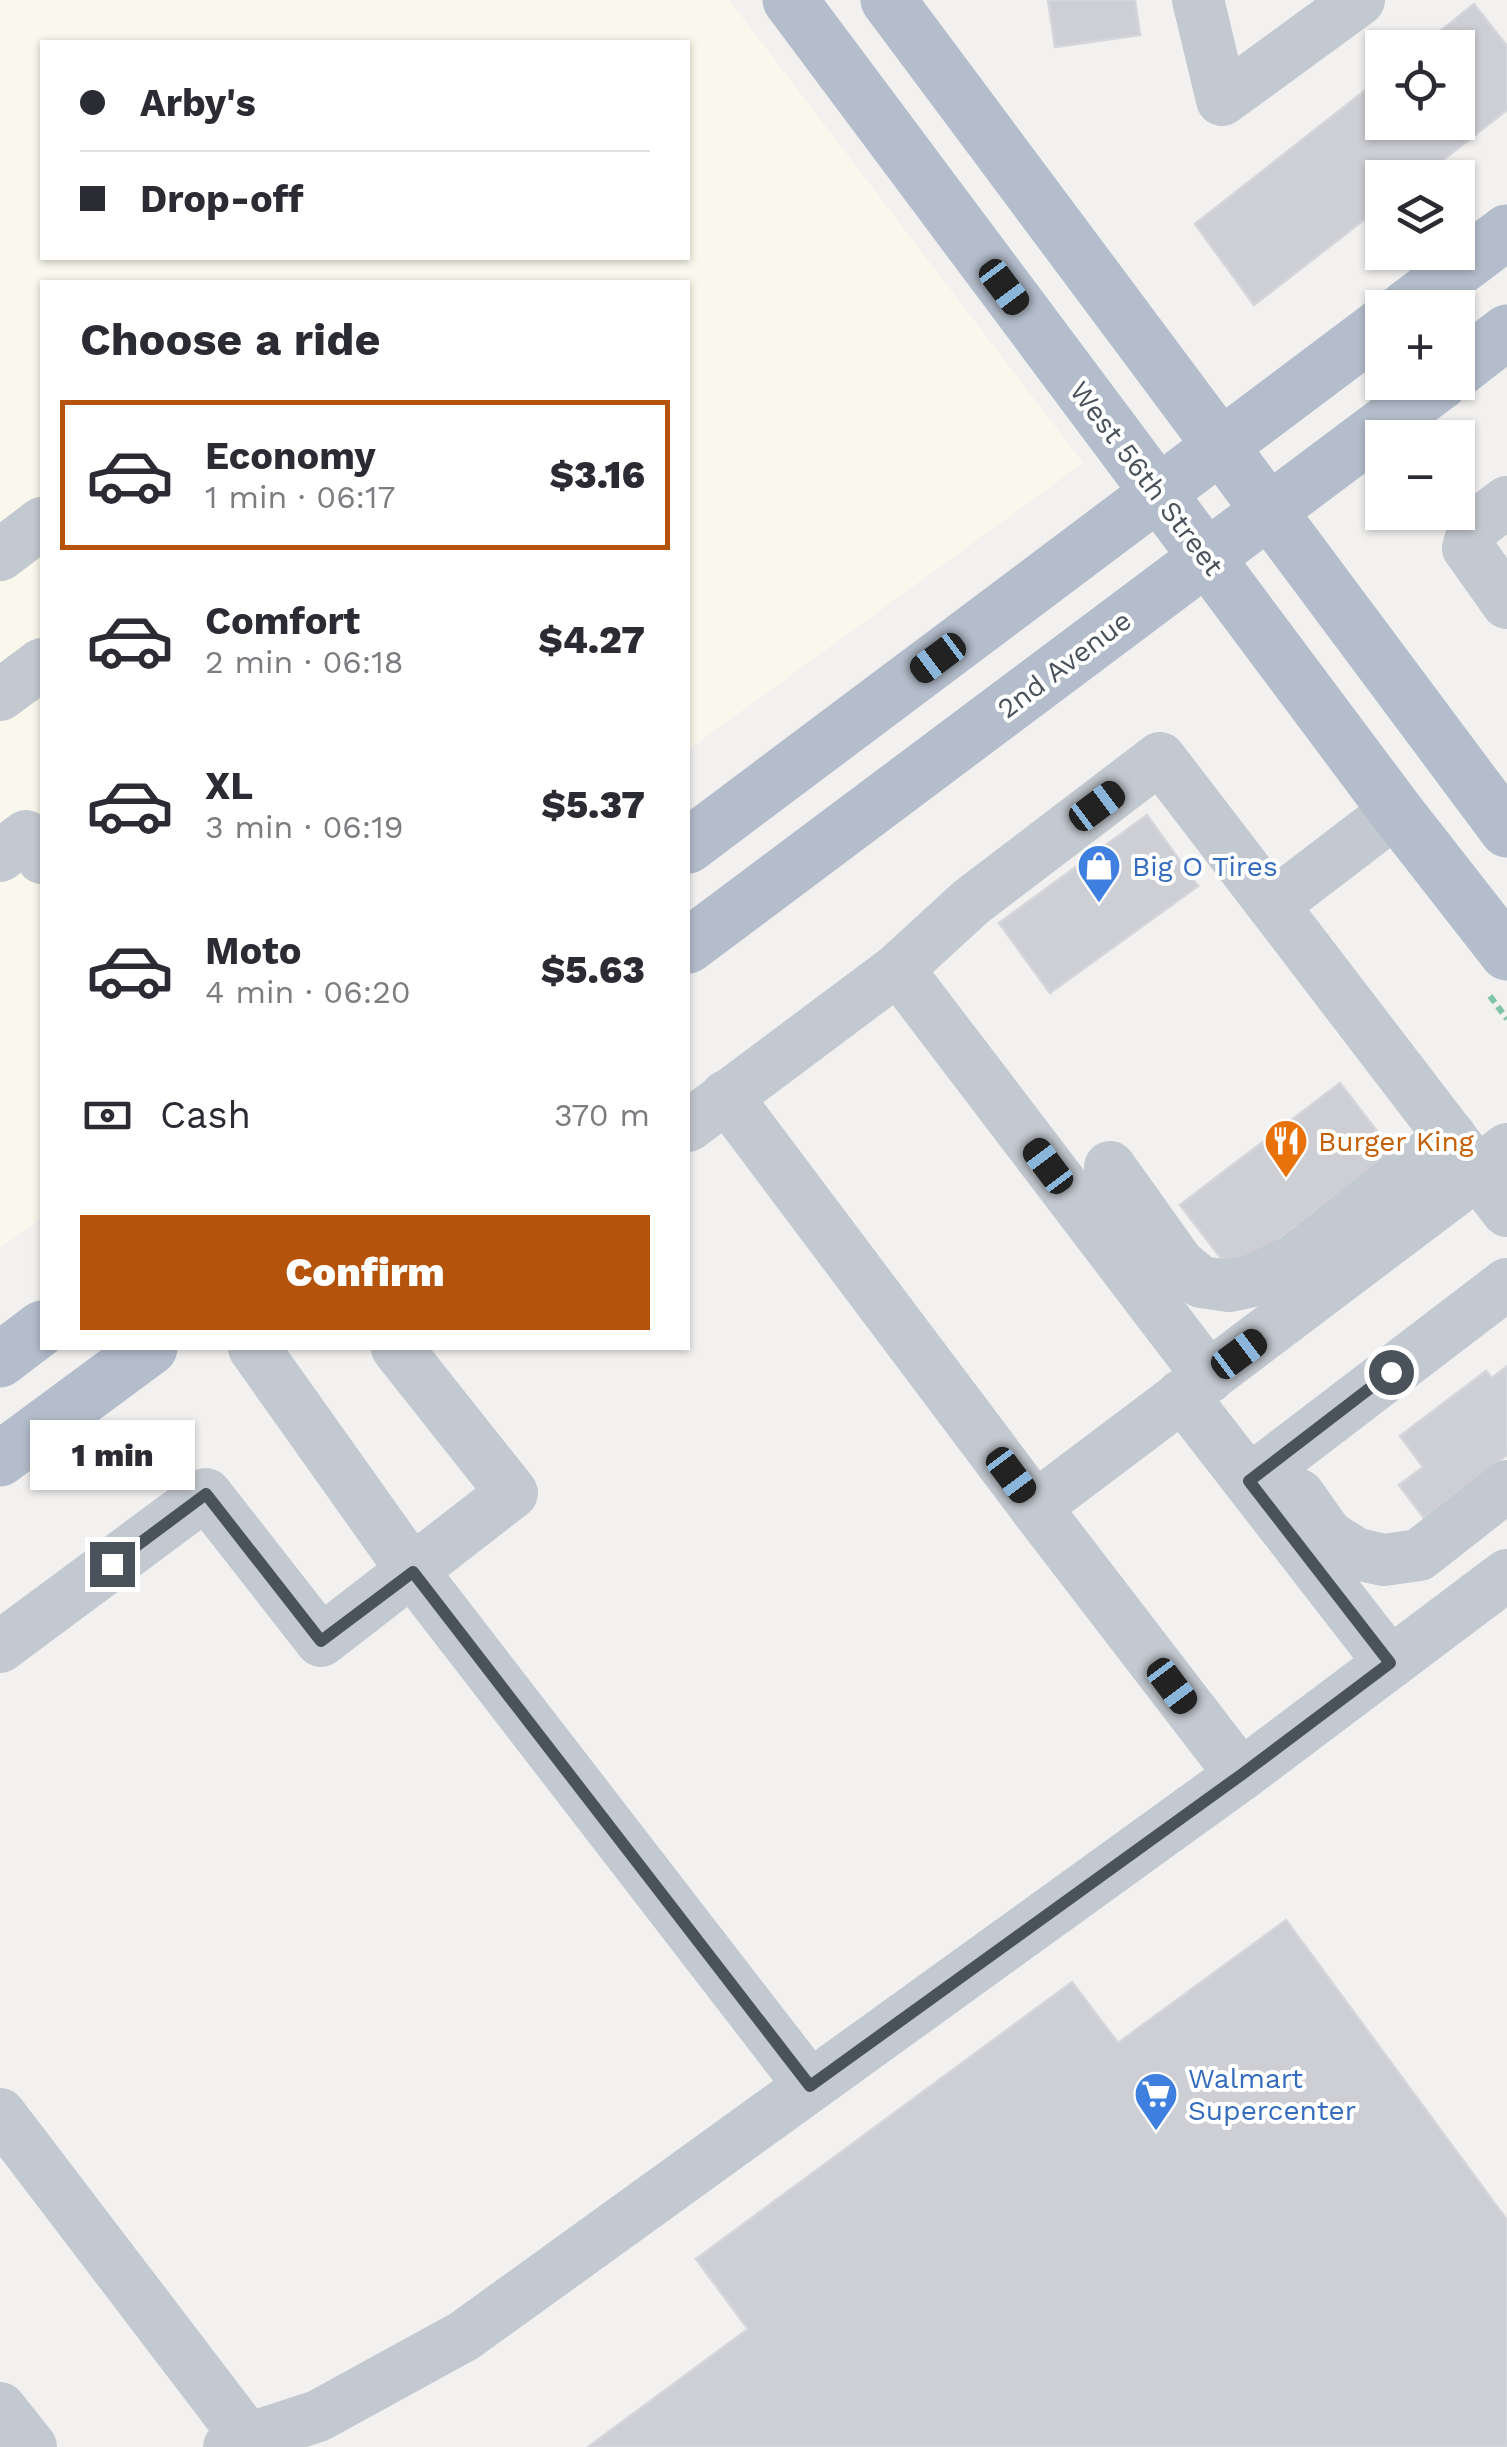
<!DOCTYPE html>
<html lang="en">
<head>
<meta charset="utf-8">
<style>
  :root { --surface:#fff; --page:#f2f2f3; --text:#2b2b33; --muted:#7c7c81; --line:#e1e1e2; --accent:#b45309 }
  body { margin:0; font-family:"Work Sans",sans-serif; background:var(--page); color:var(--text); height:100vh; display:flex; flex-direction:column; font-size:38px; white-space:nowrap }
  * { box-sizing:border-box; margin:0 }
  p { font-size:32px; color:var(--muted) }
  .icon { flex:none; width:55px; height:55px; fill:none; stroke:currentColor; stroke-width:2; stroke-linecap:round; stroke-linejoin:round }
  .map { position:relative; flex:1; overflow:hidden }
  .side { position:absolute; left:40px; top:280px; width:650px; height:1070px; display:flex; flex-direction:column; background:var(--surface); border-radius:0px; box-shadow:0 2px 8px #0004 }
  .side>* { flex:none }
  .top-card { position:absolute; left:40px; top:40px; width:650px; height:220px; border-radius:0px; box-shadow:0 2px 8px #0004; display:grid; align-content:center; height:220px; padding:0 40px; background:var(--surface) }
  .controls { position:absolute; left:1365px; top:30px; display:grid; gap:20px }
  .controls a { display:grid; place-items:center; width:110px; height:110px; border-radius:0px; background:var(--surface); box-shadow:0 2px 8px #0004; font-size:50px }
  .end { position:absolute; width:45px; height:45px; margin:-22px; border:12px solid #4a525b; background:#fff; box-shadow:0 0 0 5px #fff }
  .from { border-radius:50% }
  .bubble { position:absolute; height:70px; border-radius:0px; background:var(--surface); box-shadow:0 2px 8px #0004; font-size:32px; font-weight:800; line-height:70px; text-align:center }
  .car { position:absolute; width:30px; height:60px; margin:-30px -15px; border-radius:12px; box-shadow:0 0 8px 2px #0007; background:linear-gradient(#222 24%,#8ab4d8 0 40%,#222 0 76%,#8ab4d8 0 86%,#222 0) }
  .top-card b { display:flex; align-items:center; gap:35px; height:95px; font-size:38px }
  .top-card b+b { border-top:2px solid var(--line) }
  .top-card i { width:25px; height:25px; background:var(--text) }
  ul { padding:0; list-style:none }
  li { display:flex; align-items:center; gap:30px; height:150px; margin:0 20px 15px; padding:0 20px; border:5px solid transparent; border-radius:0px }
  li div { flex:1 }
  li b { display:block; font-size:38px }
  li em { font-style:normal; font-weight:800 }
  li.on { border-color:var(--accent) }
  li>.icon { width:90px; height:90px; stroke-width:1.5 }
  h2 { padding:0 40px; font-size:45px; line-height:120px }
  .pay { display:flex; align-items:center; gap:25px; height:110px; padding:0 40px; font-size:38px }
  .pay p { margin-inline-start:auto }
  .cta { display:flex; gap:20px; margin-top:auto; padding:20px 40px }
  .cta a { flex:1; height:115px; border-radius:0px; background:var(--accent); color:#fff; font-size:40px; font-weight:800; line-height:115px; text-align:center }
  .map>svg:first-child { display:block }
  .commercial { fill:#faf8ec; fill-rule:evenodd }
  .building { fill:#cecfd4; stroke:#d5d6db; stroke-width:2.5 }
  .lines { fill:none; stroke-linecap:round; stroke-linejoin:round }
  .path { stroke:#80c4a9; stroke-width:6; stroke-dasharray:8 5; stroke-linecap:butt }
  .minor { stroke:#c3c9d0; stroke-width:52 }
  .major { stroke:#b3bdcb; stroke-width:55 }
  .route { stroke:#4a525b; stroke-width:12 }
  .labels { text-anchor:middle; stroke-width:8; stroke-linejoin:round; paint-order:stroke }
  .street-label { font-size:28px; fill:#4a525b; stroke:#fff }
  .shop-label { font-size:28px; fill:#366cbe; stroke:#fff; text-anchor:start }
  .food-label { font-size:28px; fill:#c56008; stroke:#fff; text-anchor:start }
</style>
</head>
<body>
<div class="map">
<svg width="1507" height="2447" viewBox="0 0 1507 2447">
  <rect width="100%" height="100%" fill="#f2f1f0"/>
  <path class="commercial" d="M0,0H729L1083,463L688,750V282H42V1217L0,1248ZM42,42H688V258H42Z"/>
  <g class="building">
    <path d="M1048,0H1135L1140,35L1055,47Z"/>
    <path d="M1474,4L1507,46V110L1420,178H1382V206L1254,305L1195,224L1382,77V122H1458V48H1419Z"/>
    <path d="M1147,815L1198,886L1050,993L999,923Z"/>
    <path d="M1340,1083L1393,1152L1233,1274L1180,1205Z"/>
    <path d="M1507,1366V1455L1424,1518L1399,1485L1423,1467L1400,1436L1486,1371L1492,1378Z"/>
    <path d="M1286,1920L1507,2220V2447H588L748,2329L696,2259L1072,1982L1118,2043Z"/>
  </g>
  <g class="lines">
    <path class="path" d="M1490,996L1507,1019"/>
    <g class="minor">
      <path d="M1198,0L1222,100L1359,0"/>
      <path d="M1507,502L1474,527L1468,548L1507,603"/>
      <path d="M0,555L42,523"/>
      <path d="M0,695L42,664"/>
      <path d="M0,856L26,836L42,858"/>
      <path d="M1273,905L1396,811"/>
      <path d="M898,969L1209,1377"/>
      <path d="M726,1096L1035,1507L1241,1775"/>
      <path d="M688,1126L898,969L971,902L1160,758L1507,1211"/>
      <path d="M1110,1167L1179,1264L1201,1282L1229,1286L1252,1281L1296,1259L1451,1137"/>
      <path d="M254,1348L413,1572L810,2086"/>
      <path d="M1182,1395L1390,1663"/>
      <path d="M1249,1481L1507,1284"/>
      <path d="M1299,1495L1328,1536L1357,1554L1384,1560L1419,1555L1507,1486"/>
      <path d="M1035,1507L1478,1173L1507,1149"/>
      <path d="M0,1647L206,1494L321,1641L512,1493L397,1348"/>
      <path d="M0,2114L254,2447"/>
      <path d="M0,2408L31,2447"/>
      <path d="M229,2447L247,2439L318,2416L464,2336L1241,1775L1507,1575"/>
    </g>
    <g class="major">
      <path d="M790,0L1396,811L1507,953"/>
      <path d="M888,0L1507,830"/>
      <path d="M1406,308L1507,232"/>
      <path d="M1458,370L1507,332"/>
      <path d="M688,846L1382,325"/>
      <path d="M688,946L1441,382"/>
      <path d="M0,1360L42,1328"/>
      <path d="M0,1459L150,1348"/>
    </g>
  </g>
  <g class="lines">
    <path class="route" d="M112,1564L206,1494L321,1641L413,1572L810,2086L1241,1775L1390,1663L1249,1481L1391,1372"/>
  </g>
  <defs>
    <symbol id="shop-pin" viewBox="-11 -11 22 30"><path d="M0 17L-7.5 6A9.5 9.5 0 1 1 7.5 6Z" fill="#3f7fe0" stroke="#fff"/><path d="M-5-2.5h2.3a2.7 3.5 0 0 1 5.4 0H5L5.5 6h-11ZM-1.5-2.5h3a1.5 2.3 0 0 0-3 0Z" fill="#fff"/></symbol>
    <symbol id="restaurant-pin" viewBox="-11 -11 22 30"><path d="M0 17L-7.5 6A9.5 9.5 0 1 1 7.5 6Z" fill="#e8710a" stroke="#fff"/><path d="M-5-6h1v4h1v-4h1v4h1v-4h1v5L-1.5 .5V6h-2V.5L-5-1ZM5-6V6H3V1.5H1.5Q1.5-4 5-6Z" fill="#fff"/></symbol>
    <symbol id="supermarket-pin" viewBox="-11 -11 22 30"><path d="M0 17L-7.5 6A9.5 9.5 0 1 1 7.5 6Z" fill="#3f7fe0" stroke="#fff"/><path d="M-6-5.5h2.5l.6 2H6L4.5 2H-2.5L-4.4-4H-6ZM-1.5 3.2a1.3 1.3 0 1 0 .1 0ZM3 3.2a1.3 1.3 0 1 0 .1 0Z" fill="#fff"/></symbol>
  </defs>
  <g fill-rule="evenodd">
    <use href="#shop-pin" x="1074" y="841" width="50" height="68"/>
    <use href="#restaurant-pin" x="1261" y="1116" width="50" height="68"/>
    <use href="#supermarket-pin" x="1131" y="2069" width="50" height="68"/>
  </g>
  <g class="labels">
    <g class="street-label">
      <text transform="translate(1147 478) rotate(53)" y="10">West 56th Street</text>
      <text transform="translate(1064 664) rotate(-37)" y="10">2nd Avenue</text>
    </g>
    <g class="shop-label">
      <text x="1132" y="876">Big O Tires</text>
      <text x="1188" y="2088">Walmart<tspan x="1188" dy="32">Supercenter</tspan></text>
    </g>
    <g class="food-label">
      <text x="1318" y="1151">Burger King</text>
    </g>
  </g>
</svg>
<div class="controls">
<a><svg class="icon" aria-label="locate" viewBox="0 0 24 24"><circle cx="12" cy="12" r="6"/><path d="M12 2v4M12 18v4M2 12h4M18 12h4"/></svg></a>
<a><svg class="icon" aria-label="layers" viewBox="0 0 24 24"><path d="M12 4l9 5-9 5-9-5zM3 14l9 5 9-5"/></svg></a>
<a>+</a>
<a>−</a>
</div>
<i class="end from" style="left:1391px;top:1372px"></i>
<i class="end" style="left:112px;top:1564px"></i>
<div class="bubble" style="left:30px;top:1420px;width:165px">1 min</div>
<i class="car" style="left:1004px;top:287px;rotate:143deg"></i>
<i class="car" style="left:938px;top:658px;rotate:233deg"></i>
<i class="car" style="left:1097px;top:806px;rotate:53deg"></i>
<i class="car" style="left:1048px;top:1166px;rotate:323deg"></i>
<i class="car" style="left:1239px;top:1354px;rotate:53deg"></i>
<i class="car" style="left:1011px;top:1475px;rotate:143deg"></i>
<i class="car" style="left:1172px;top:1686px;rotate:143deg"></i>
<div class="top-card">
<b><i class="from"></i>Arby's</b>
<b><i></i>Drop-off</b>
</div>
<section class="side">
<h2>Choose a ride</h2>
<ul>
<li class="on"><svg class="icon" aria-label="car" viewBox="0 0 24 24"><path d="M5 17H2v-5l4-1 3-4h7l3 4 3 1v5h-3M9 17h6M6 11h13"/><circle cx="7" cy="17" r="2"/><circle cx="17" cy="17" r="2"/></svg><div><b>Economy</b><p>1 min · 06:17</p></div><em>$3.16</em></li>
<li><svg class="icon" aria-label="car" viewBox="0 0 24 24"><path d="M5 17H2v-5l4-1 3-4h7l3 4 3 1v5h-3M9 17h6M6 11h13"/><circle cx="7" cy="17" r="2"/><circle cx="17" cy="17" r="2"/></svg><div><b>Comfort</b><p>2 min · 06:18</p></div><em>$4.27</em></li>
<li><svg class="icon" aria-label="car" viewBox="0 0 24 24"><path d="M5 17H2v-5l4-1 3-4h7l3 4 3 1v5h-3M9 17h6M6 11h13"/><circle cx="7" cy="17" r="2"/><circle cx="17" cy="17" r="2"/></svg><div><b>XL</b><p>3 min · 06:19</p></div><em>$5.37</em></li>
<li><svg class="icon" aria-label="car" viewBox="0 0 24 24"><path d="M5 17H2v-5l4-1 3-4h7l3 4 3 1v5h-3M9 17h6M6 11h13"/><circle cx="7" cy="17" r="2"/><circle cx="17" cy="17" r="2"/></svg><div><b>Moto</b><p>4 min · 06:20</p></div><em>$5.63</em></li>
</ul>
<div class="pay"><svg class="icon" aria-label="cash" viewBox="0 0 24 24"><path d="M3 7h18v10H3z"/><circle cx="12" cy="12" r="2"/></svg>Cash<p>370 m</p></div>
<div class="cta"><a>Confirm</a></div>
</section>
</div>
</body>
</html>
